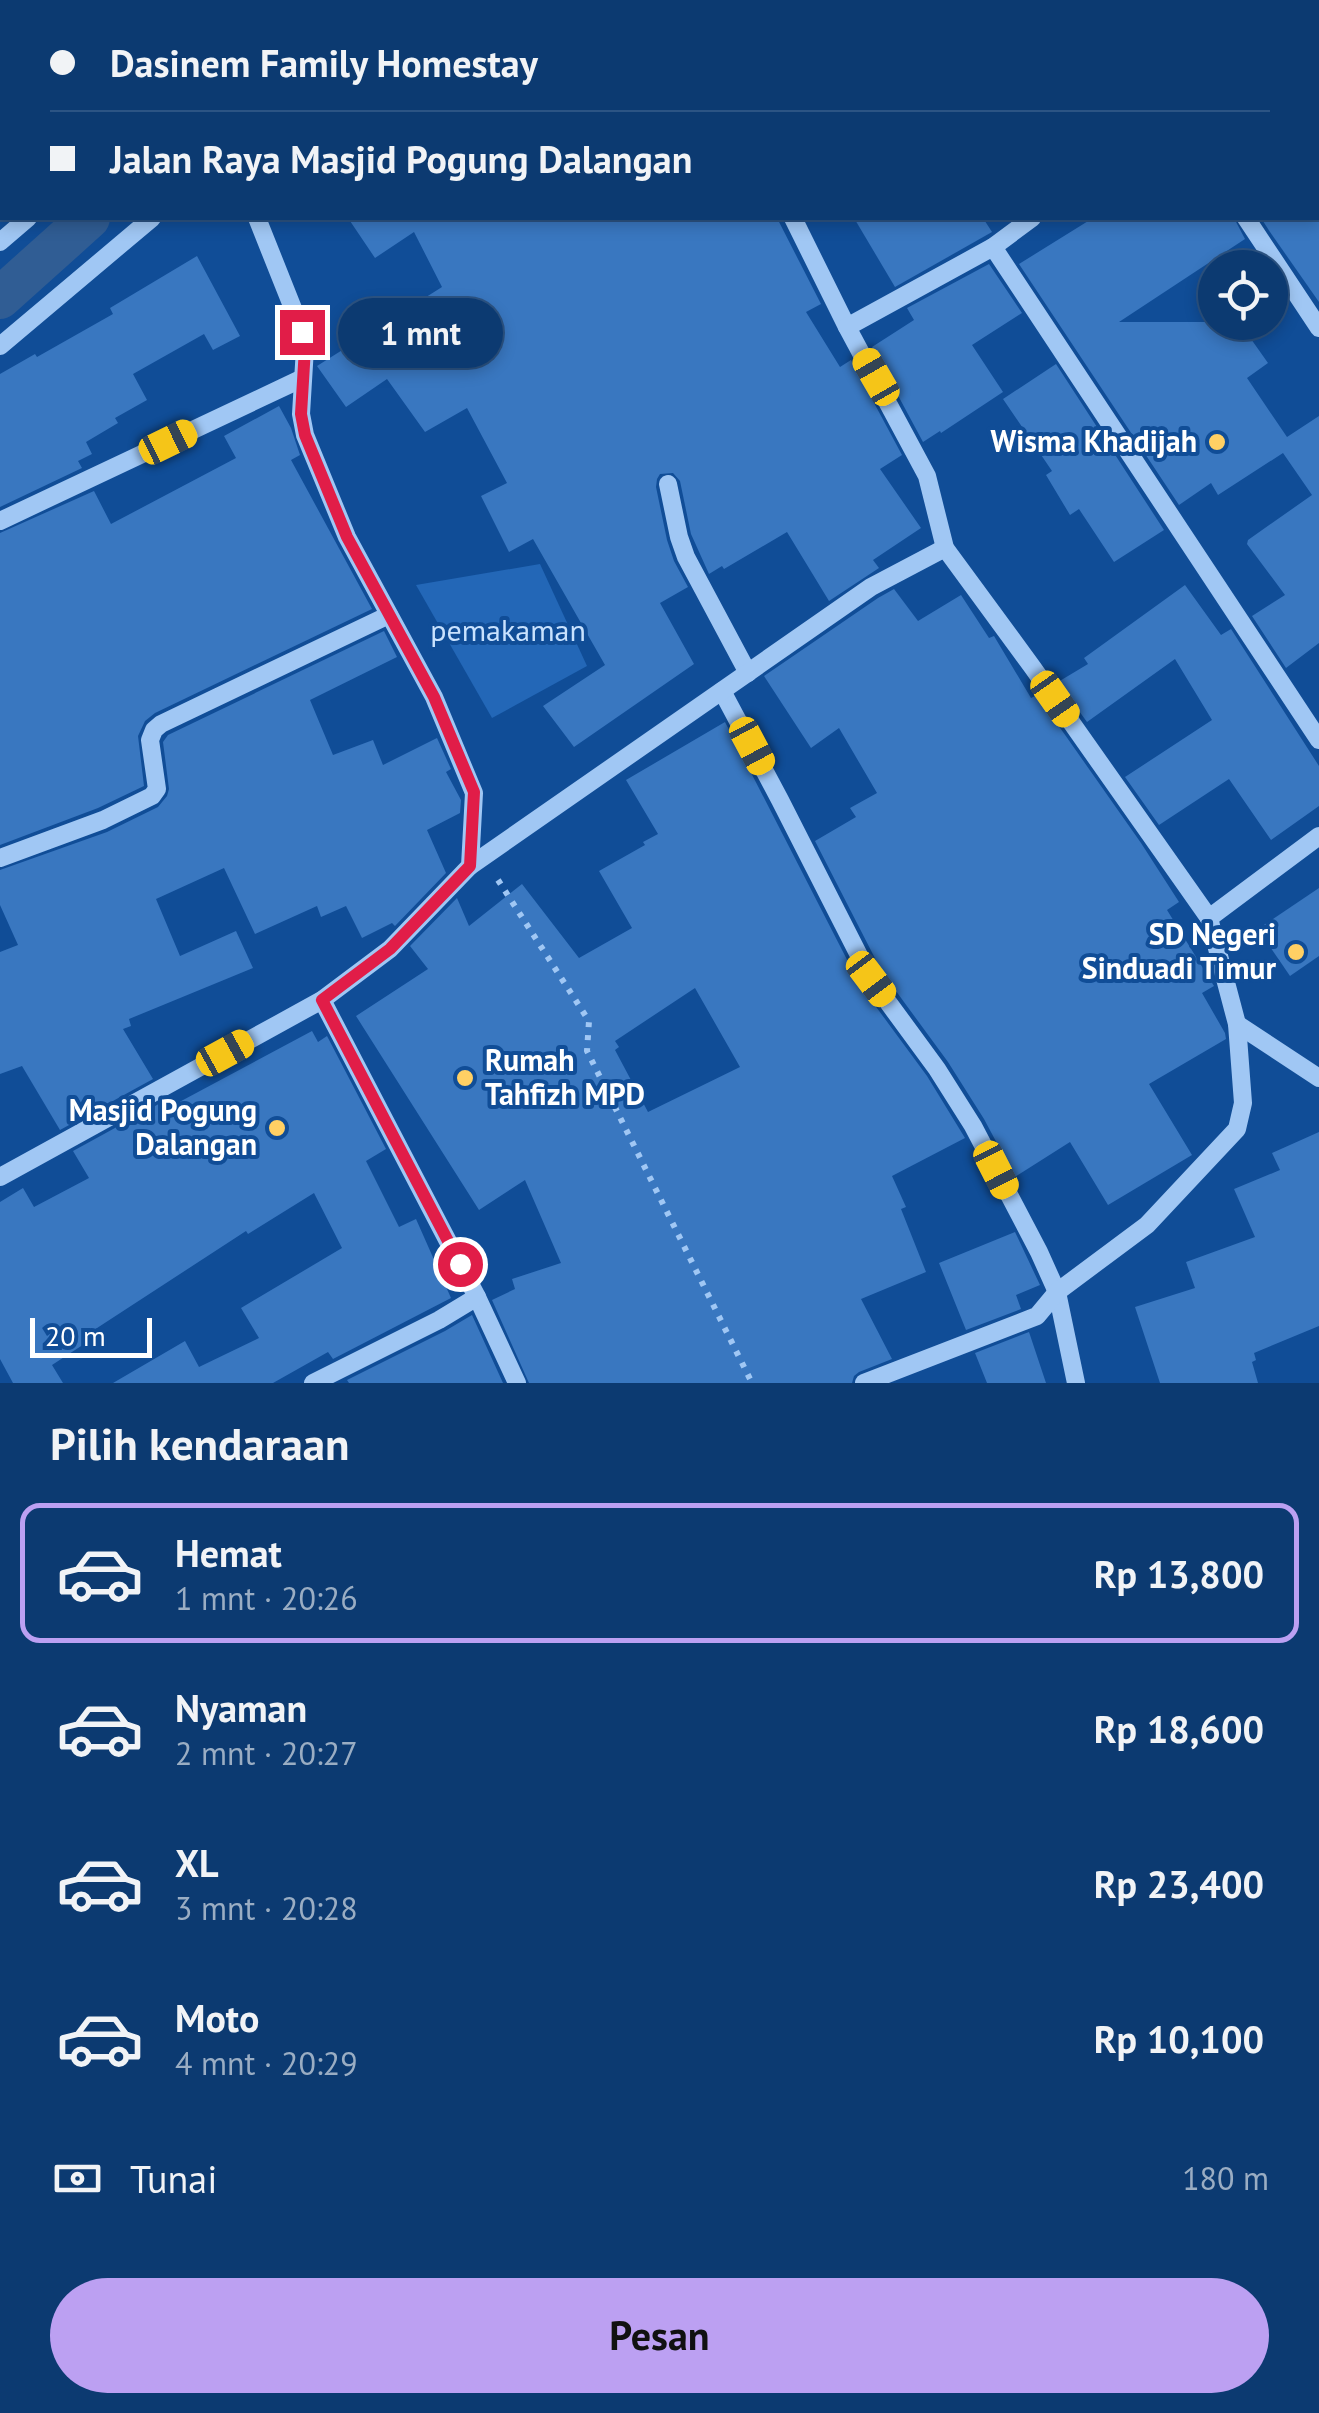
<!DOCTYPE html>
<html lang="id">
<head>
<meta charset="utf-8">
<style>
  :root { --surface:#0c3a71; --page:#1a4579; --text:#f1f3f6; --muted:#9aadc3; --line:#2c5484; --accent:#bca0f2 }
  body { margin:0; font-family:"PT Sans",sans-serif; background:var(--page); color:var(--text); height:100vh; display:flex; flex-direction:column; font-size:38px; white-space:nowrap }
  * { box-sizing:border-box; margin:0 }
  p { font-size:32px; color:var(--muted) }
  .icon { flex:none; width:55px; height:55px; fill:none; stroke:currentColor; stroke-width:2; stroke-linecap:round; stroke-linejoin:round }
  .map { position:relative; height:1383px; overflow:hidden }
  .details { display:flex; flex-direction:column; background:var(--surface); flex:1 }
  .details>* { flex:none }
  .banner { position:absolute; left:0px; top:0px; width:1320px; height:220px; box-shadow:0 5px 15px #0003,0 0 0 2px var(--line); display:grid; align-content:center; height:220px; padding:0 50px; background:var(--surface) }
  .controls { position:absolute; left:1198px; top:250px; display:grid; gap:20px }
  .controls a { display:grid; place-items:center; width:90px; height:90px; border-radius:50%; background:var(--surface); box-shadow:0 5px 15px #0003,0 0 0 2px var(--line); font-size:50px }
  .scale { position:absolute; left:30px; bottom:25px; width:122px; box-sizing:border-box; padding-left:10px; border:5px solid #fff; border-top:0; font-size:28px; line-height:35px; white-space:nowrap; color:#fff; -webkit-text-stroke:8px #104d97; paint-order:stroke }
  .end { position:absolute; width:45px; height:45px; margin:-22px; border:12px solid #e11d48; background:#fff; box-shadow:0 0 0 5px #fff }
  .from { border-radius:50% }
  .bubble { position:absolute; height:70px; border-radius:35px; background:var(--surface); box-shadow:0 5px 15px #0003,0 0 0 2px var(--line); font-size:32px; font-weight:700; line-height:70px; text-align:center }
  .car { position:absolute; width:30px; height:60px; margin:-30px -15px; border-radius:12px; box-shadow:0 0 8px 2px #0007; background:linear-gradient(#f5c518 24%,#345 0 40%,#f5c518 0 76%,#345 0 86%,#f5c518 0) }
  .banner b { display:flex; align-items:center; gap:35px; height:95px; font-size:38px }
  .banner b+b { border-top:2px solid var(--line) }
  .banner i { width:25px; height:25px; background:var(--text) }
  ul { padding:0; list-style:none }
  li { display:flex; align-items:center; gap:30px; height:140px; margin:0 20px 15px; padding:0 30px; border:5px solid transparent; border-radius:20px }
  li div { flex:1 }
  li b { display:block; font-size:38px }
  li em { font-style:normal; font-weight:700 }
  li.on { border-color:var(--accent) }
  li>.icon { width:90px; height:90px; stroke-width:1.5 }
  h2 { padding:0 50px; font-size:45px; line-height:120px }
  .pay { display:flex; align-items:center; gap:25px; height:110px; padding:0 50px; font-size:38px }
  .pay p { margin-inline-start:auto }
  .cta { display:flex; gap:20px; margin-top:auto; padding:20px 50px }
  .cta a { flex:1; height:115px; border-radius:60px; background:var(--accent); color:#111; font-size:40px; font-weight:700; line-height:115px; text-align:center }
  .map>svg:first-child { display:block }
  .green { fill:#2367b7 }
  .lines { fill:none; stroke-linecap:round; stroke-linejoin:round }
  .canal { stroke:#305d94; stroke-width:42 }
  .building { fill:#3977c0; fill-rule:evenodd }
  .path { stroke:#a0c7f4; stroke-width:6; stroke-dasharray:5 8; stroke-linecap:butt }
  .minor { stroke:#a0c7f4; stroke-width:18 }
  .route { stroke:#e11d48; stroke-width:12 }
  .poi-dot { fill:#ffd064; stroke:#104d97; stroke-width:4 }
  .labels { text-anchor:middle; stroke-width:8; stroke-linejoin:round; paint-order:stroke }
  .poi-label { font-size:30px; font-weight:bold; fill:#fff; stroke:#104d97; text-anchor:end }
  .park-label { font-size:30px; fill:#c9e2fe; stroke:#104d97 }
</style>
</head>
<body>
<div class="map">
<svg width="1319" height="1383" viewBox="0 0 1319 1383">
  <rect width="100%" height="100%" fill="#104d97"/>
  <path class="green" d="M540,564L587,666L492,718L416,585Z"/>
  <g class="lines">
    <g class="canal">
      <path d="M324,2L327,0"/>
      <path d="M0,298L89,218"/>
    </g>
  </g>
  <g class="building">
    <path d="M348,218H777L821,304L806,312L840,367L851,360L902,455L880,469L921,528L873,560L879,568L829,601L787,532L724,569L722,566L709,574L691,534L680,481L673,473L660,474L657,479L656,487L667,540L674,561L688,587L660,603L694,664L574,747L543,706L605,665L533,539L509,552L481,496L507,483L467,408L425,432L387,379L346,407L317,366L442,287L414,232L375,258Z"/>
    <path d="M854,218H983L992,232L895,287Z"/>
    <path d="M1093,218H1234L1245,239L1119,322H1239L1268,363L1247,378L1287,437L1319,416V643L1286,668L1252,616L1285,595L1247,544L1248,540L1312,495L1283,453L1218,495L1211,483L1179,505L1019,264Z"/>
    <path d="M1261,218H1319V302L1270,232Z"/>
    <path d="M197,256L240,336L213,350L204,334L133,374L147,400L115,418L118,423L86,442L92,454L78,461L82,468L0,507V374L35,354L37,357L113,314L110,308Z"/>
    <path d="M989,264L1022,313L972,345L1003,392L941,433L940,431L923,442L872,347L914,320L907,308Z"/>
    <path d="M1056,364L1164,530L1114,562L1079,509L1070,515L1046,475L1052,471L1003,399Z"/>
    <path d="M279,406L291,428L300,455L291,460L372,609L155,713L145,721L138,736L144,786L98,808L0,845V533L94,491L111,524L236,458L224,436Z"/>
    <path d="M1185,585L1221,635L1231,629L1319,766V806L1271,840L1229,779L1159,825L1125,777L1212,720L1175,659L1087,722L1058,682L1088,664L1084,658Z"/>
    <path d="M894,589L918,621L961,595L989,638L994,636L1031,698L1037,695L1141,843L1179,902L1167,910L1214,986L1202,993L1225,1033L1226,1039L1149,1084L1192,1155L1108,1205L1070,1142L1015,1177L984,1119L948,1062L882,972L815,841L856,817L850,808L877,793L839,728L811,748L764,676L878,598Z"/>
    <path d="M384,631L397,657L310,700L333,755L373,740L383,765L437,738L451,769L446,772L461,800L460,813L427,830L446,873L395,926L392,923L362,938L346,906L321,917L317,906L255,934L224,868L156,899L180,956L236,931L253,968L129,1019L131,1026L123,1029L153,1079L60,1130L22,1066L0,1074V952L18,945L0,905V870L107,832L158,807L167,796L169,789L163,742L168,735Z"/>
    <path d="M725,722L860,985L927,1076L965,1138L892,1176L906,1207L901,1209L926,1272L861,1299L892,1359L859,1372L854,1376L852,1383H529L492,1300L515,1289L512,1279L561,1263L525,1180L479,1210L356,1016L428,969L410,946L457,898L469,926L522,884L579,958L632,928L599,871L645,845L643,842L658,834L626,780ZM695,988L740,1067L648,1112L615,1050L619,1047L615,1041Z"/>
    <path d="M1319,888V956L1290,976L1258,929Z"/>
    <path d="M312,1031L318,1042L327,1036L386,1149L366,1161L399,1227L416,1219L451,1298L333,1359L328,1352L273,1383H113L185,1341L199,1367L259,1338L241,1308L342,1248L314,1193L248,1234L246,1231L94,1330L98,1335L52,1365L63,1383H13L0,1359V1202L23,1188L34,1207L89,1178L73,1151L166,1100L170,1107Z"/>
    <path d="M1319,1132V1326L1254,1353L1256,1360L1252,1362L1258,1383H1160L1135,1307L1195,1288L1186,1262L1255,1237L1234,1189L1280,1170L1272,1153Z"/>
    <path d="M1015,1232L1040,1285L1016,1295L1021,1309L966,1330L939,1263Z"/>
    <path d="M472,1315L503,1383H349L347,1380L445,1331Z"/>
    <path d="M1029,1332L1046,1383H987L975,1353Z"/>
  </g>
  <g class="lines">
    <path class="path" d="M498,880L589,1021L587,1051L752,1383"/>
    <g class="minor">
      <path d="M156,0L158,2"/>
      <path d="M620,0L621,2"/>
      <path d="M266,2L268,0"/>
      <path d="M392,2L395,0"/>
      <path d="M1299,2L1302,0"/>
      <path d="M793,218L847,327L927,476L945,548L1033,668L1209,918"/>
      <path d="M1246,218L1319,328"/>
      <path d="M0,242L28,218"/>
      <path d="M993,247L1319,740"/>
      <path d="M847,327L993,247L1032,218"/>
      <path d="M0,346L152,218"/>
      <path d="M668,484L679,537L686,557L748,673"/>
      <path d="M0,521L303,378"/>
      <path d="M722,691L780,800L871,979L937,1069L973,1126L1039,1252L1057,1292L1076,1383"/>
      <path d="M0,858L103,820L152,796L157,789L150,740L154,730L161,724L389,615"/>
      <path d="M470,866L871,587L945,548"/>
      <path d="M322,1000L477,1297L517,1383"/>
      <path d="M1237,1024L1319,1078"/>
      <path d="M0,1177L322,1000L390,949L470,866L474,793L434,697L347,537L305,435L301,414L305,348L302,331L257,218"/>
      <path d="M313,1383L439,1320L477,1297"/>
      <path d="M864,1383L1037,1316L1057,1292L1147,1225L1237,1129L1243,1103L1237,1024L1209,918L1319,836"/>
    </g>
  </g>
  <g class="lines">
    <path class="route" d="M302,332L305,348L301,414L305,435L347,537L434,697L474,792L470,866L390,949L322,1000L460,1264"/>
  </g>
  <g class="poi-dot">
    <circle cx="1217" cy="442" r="10"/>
    <circle cx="1296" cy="952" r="10"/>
    <circle cx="465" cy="1078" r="10"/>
    <circle cx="277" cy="1128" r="10"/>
  </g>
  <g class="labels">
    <g class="poi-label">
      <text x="1197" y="452">Wisma Khadijah</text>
      <text x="1276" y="945">SD Negeri<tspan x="1276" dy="34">Sinduadi Timur</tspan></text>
      <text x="485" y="1071" text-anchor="start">Rumah<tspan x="485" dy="34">Tahfizh MPD</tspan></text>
      <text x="257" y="1121">Masjid Pogung<tspan x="257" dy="34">Dalangan</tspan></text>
    </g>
    <g class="park-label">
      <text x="508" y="641">pemakaman</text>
    </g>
  </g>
</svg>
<div class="controls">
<a><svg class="icon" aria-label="locate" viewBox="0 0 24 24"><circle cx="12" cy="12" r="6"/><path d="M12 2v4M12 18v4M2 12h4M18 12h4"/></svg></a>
</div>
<div class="scale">20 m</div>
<i class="end from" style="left:460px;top:1264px"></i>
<i class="end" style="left:302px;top:332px"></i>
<div class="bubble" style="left:338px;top:298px;width:165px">1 mnt</div>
<i class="car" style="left:876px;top:377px;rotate:330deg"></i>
<i class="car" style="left:168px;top:442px;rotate:64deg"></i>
<i class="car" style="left:1055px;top:699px;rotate:145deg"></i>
<i class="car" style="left:752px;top:746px;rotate:152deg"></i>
<i class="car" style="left:871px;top:979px;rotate:143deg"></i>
<i class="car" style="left:225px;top:1053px;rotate:61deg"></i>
<i class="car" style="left:996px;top:1170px;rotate:153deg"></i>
<div class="banner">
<b><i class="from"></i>Dasinem Family Homestay</b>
<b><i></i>Jalan Raya Masjid Pogung Dalangan</b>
</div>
</div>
<section class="details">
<h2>Pilih kendaraan</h2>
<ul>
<li class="on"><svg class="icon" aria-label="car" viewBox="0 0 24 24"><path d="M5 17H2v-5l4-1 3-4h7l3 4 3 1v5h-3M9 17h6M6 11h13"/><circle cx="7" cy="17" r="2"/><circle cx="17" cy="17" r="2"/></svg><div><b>Hemat</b><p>1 mnt · 20:26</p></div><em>Rp 13,800</em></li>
<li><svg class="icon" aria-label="car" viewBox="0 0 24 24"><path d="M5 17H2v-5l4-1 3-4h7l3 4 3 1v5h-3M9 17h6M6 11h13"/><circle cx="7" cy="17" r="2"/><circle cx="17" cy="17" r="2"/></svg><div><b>Nyaman</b><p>2 mnt · 20:27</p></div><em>Rp 18,600</em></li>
<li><svg class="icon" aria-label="car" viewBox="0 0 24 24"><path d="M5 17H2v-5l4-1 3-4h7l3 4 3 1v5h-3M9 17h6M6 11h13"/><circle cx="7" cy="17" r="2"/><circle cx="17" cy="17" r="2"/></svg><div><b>XL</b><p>3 mnt · 20:28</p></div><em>Rp 23,400</em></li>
<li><svg class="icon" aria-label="car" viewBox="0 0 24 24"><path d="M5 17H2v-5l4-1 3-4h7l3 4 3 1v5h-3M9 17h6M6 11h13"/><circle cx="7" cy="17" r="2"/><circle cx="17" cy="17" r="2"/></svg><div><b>Moto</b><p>4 mnt · 20:29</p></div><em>Rp 10,100</em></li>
</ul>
<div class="pay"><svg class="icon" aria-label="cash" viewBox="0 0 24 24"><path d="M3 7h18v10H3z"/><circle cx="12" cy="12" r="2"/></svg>Tunai<p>180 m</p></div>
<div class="cta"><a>Pesan</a></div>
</section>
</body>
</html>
